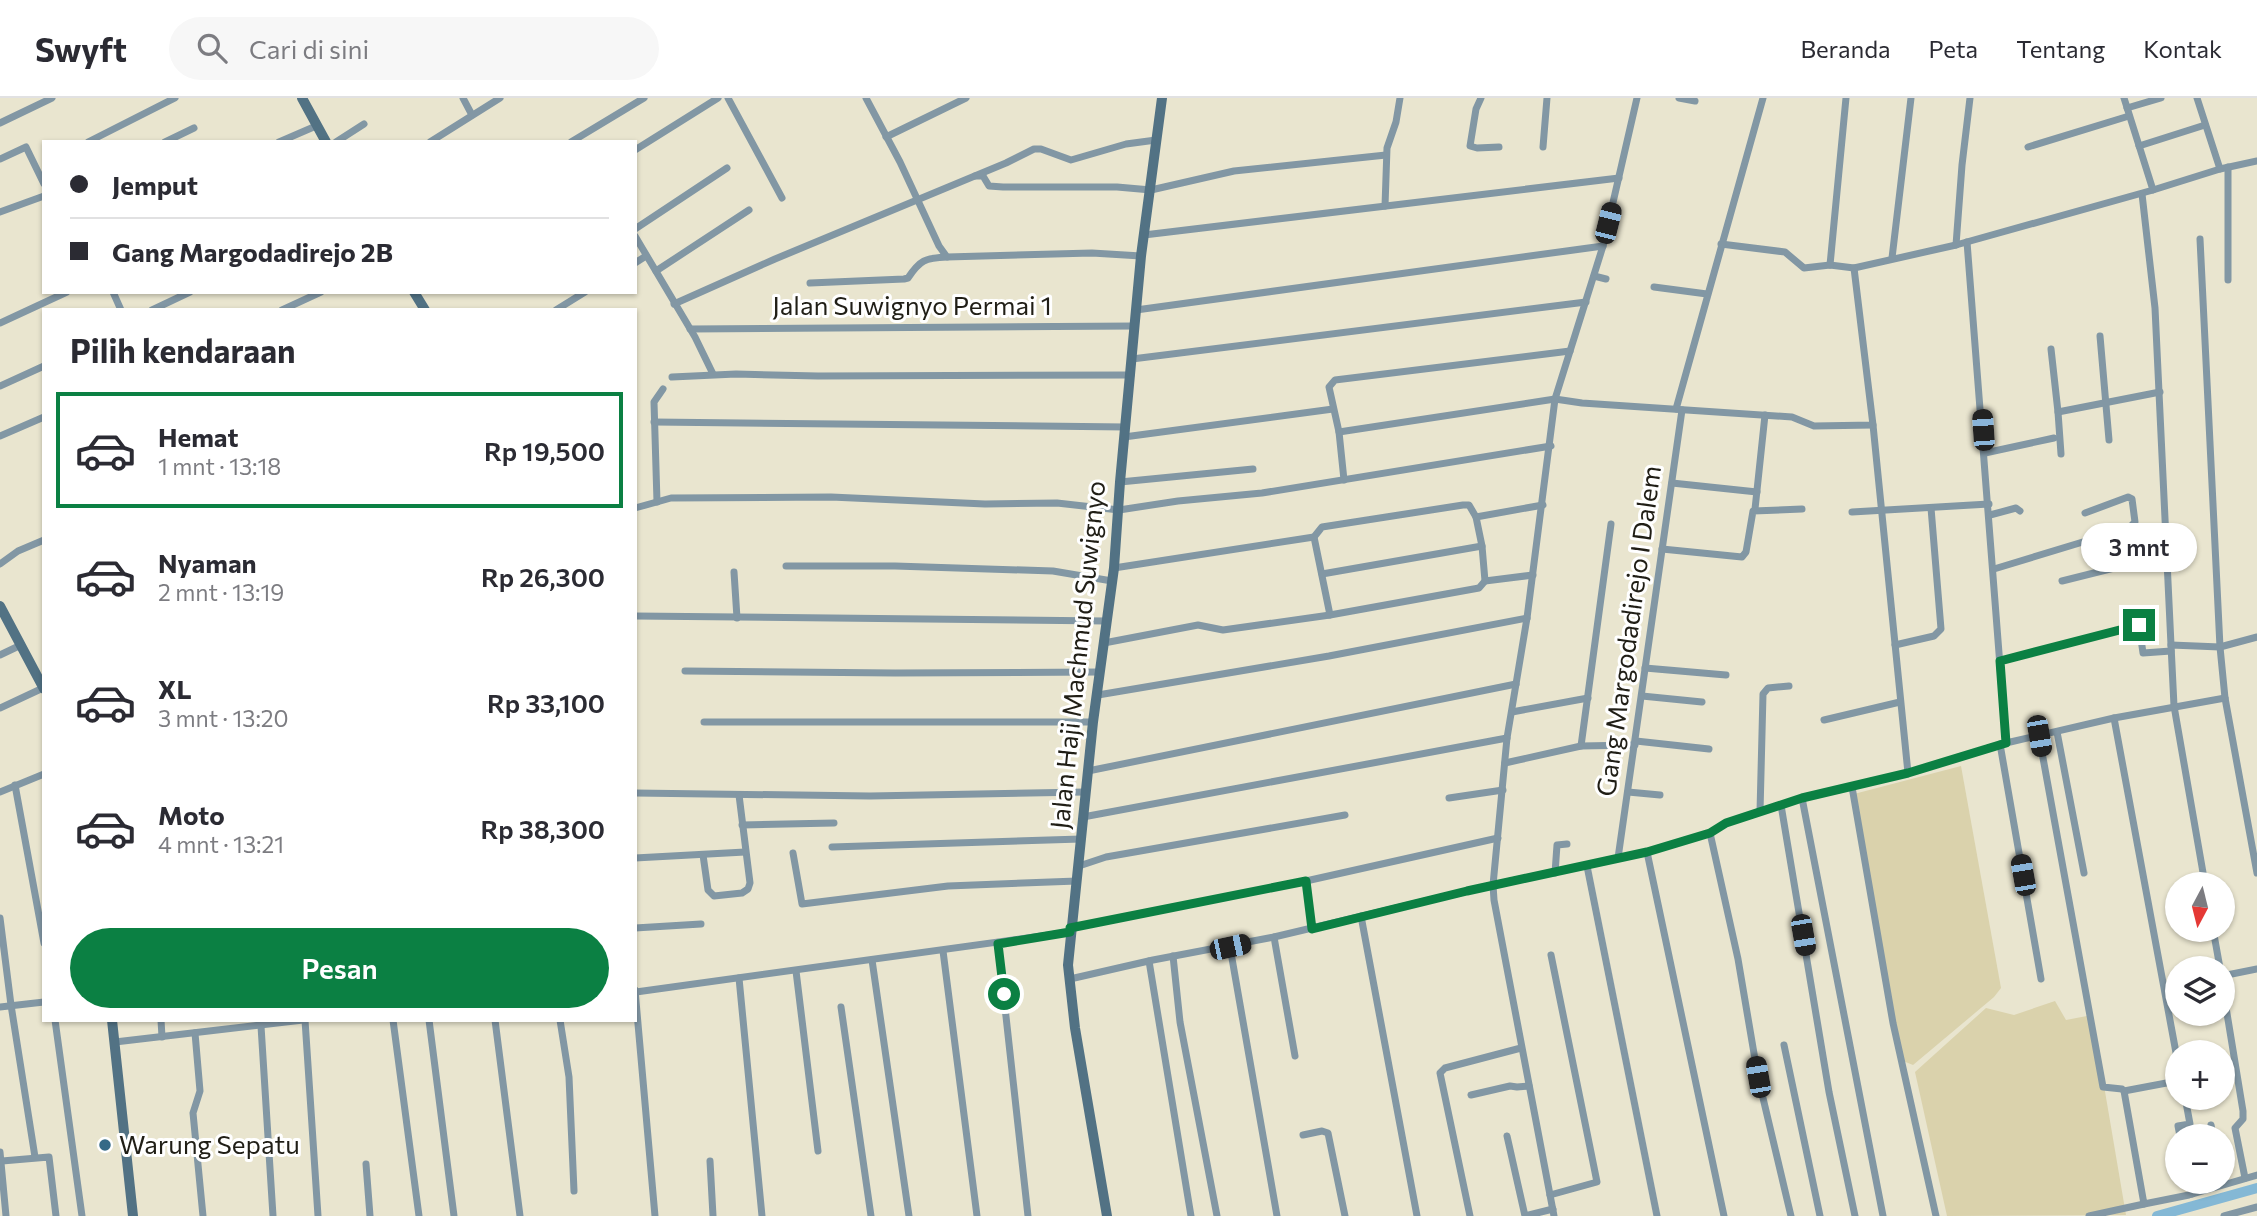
<!DOCTYPE html>
<html lang="id">
<head>
<meta charset="utf-8">
<style>
  :root { --surface:#fff; --page:#f7f7f7; --text:#2b2b33; --muted:#7c7c81; --line:#e1e1e2; --accent:#0b8043 }
  body { margin:0; font-family:Commissioner,sans-serif; background:var(--page); color:var(--text); height:100vh; display:flex; flex-direction:column; font-size:26px; white-space:nowrap }
  * { box-sizing:border-box; margin:0 }
  p { font-size:23px; color:var(--muted) }
  .icon { flex:none; width:38px; height:38px; fill:none; stroke:currentColor; stroke-width:2; stroke-linecap:round; stroke-linejoin:round }
  .map { position:relative; flex:1; overflow:hidden }
  .side { position:absolute; left:42px; top:210px; width:595px; height:714px; display:flex; flex-direction:column; background:var(--surface); border-radius:0px; box-shadow:0 2px 5px #0004 }
  .side>* { flex:none }
  .hud { position:absolute; left:42px; top:42px; width:595px; height:154px; border-radius:0px; box-shadow:0 2px 5px #0004; display:grid; align-content:center; height:154px; padding:0 28px; background:var(--surface) }
  .needle { width:46px; rotate:187deg }
  .tools { position:absolute; left:2165px; top:774px; display:grid; gap:14px }
  .tools a { display:grid; place-items:center; width:70px; height:70px; border-radius:50%; background:var(--surface); box-shadow:0 2px 5px #0004; font-size:35px }
  .end { position:absolute; width:32px; height:32px; margin:-16px; border:9px solid #0b8043; background:#fff; box-shadow:0 0 0 4px #fff }
  .from { border-radius:50% }
  .bubble { position:absolute; height:49px; border-radius:24px; background:var(--surface); box-shadow:0 2px 5px #0004; font-size:23px; font-weight:600; line-height:49px; text-align:center }
  .car { position:absolute; width:21px; height:42px; margin:-21px -10px; border-radius:9px; box-shadow:0 0 5px 2px #0007; background:linear-gradient(#222 24%,#8ab4d8 0 40%,#222 0 76%,#8ab4d8 0 86%,#222 0) }
  .hud b { display:flex; align-items:center; gap:24px; height:66px; font-size:26px }
  .hud b+b { border-top:2px solid var(--line) }
  .hud i { width:18px; height:18px; background:var(--text) }
  ul { padding:0; list-style:none }
  li { display:flex; align-items:center; gap:21px; height:116px; margin:0 14px 10px; padding:0 14px; border:4px solid transparent; border-radius:0px }
  li div { flex:1 }
  li b { display:block; font-size:26px }
  li em { font-style:normal; font-weight:600 }
  li.active { border-color:var(--accent) }
  li>.icon { width:63px; height:63px; stroke-width:1.5 }
  h2 { padding:0 28px; font-size:32px; line-height:84px }
  .button { display:flex; gap:14px; margin-top:auto; padding:14px 28px }
  .button a { flex:1; height:80px; border-radius:42px; background:var(--accent); color:#fff; font-size:28px; font-weight:600; line-height:80px; text-align:center }
  header { display:flex; align-items:center; gap:42px; box-sizing:border-box; height:98px; padding:0 35px; background:var(--surface); border-bottom:2px solid var(--line) }
  header strong { font-size:33px }
  nav { display:flex; gap:38px; margin-inline-start:auto; font-size:24px }
  .search { width:490px; height:63px; background:var(--page); display:flex; align-items:center; gap:18px; box-sizing:border-box; padding:0 24px; border-radius:38px; color:var(--muted); font-size:26px }
  .map>svg:first-child { display:block }
  .green { fill:#dad2ac }
  .lines { fill:none; stroke-linecap:round; stroke-linejoin:round }
  .canal { stroke:#84b8d5; stroke-width:10 }
  .street { stroke:#8297a4; stroke-width:7 }
  .secondary { stroke:#527284; stroke-width:10 }
  .route { stroke:#0b8043; stroke-width:9 }
  .poi-dot { fill:#356a86; stroke:#fff; stroke-width:2.5 }
  .labels { text-anchor:middle; stroke-width:6; stroke-linejoin:round; paint-order:stroke }
  .street-label { font-size:26px; fill:#201e16; stroke:#fff }
  .poi-label { font-size:26px; fill:#201e16; stroke:#fff; text-anchor:start }
</style>
</head>
<body>
<header>
<strong>Swyft</strong>
<div class="search"><svg class="icon" aria-label="search" viewBox="0 0 24 24"><circle cx="10" cy="10" r="6"/><path d="M15 15l6 6"/></svg>Cari di sini</div>
<nav><a>Beranda</a><a>Peta</a><a>Tentang</a><a>Kontak</a></nav>
</header>
<div class="map">
<svg width="2257" height="1118" viewBox="0 0 2257 1118">
  <rect width="100%" height="100%" fill="#e9e5cf"/>
  <g class="green">
    <path d="M1961,668L2001,890L1994,899L1913,967L1903,963L1854,696Z"/>
    <path d="M2055,903L2066,922L2092,917L2126,1117L1947,1118L1915,974L1986,910L2014,917Z"/>
  </g>
  <g class="lines">
    <path class="canal" d="M2157,1118L2257,1090"/>
    <g class="street">
      <path d="M463,0L472,17"/>
      <path d="M728,0L782,100"/>
      <path d="M866,0L900,64L939,148L947,159L1092,155L1141,158"/>
      <path d="M1481,0L1476,11L1470,48L1477,50L1499,49"/>
      <path d="M1679,0L1695,3"/>
      <path d="M2197,0L2220,71"/>
      <path d="M2127,10L2161,0"/>
      <path d="M0,25L52,0"/>
      <path d="M886,39L966,0"/>
      <path d="M88,44L175,0"/>
      <path d="M165,44L194,30"/>
      <path d="M279,44L316,28"/>
      <path d="M336,44L364,26"/>
      <path d="M430,44L500,0"/>
      <path d="M571,44L644,0"/>
      <path d="M2139,48L2205,27"/>
      <path d="M1543,49L1547,0"/>
      <path d="M2028,49L2129,18"/>
      <path d="M635,52L718,0"/>
      <path d="M0,61L26,49L44,86"/>
      <path d="M975,78H983L989,88L1003,89H1117L1151,92L1234,73L1386,57"/>
      <path d="M2153,92L2220,71L2257,63"/>
      <path d="M2142,96L2155,210L2171,547"/>
      <path d="M1385,108L1387,50L1396,24L1400,0"/>
      <path d="M0,114L44,98"/>
      <path d="M635,131L727,70"/>
      <path d="M1144,137L1619,80"/>
      <path d="M635,138L695,239L713,276"/>
      <path d="M2200,141L2220,549L2225,600L2257,775"/>
      <path d="M1967,144L2006,645"/>
      <path d="M1721,146L1785,154L1804,170L1830,167L1854,170L1956,147L2153,92L2124,0"/>
      <path d="M1956,147L1962,67L1970,0"/>
      <path d="M1892,160L1911,0"/>
      <path d="M635,165L646,158"/>
      <path d="M1830,167L1846,0"/>
      <path d="M656,173L749,112"/>
      <path d="M1594,178L1606,181"/>
      <path d="M2228,182V69"/>
      <path d="M810,185L904,181L908,180C920,162 925,160 947,159"/>
      <path d="M1654,189L1707,196"/>
      <path d="M113,194L121,212"/>
      <path d="M674,206L775,161L1006,65L1034,51H1041L1071,62L1126,46L1156,42"/>
      <path d="M152,212L190,194"/>
      <path d="M282,212L321,194"/>
      <path d="M556,212L585,194"/>
      <path d="M1136,212L1603,148"/>
      <path d="M0,225L67,194"/>
      <path d="M690,231L1134,228"/>
      <path d="M2100,238L2109,342"/>
      <path d="M2051,251L2058,314L2160,294"/>
      <path d="M1132,261L1586,204"/>
      <path d="M672,279L736,276L818,278L1131,277"/>
      <path d="M0,288L44,268"/>
      <path d="M1676,311L1763,0"/>
      <path d="M2058,314L2061,356"/>
      <path d="M654,324L1126,329"/>
      <path d="M1873,327L1908,675"/>
      <path d="M1339,334L1555,301L1582,305L1792,319L1814,328L1873,327L1854,170"/>
      <path d="M0,338L44,319"/>
      <path d="M1124,339L1333,311"/>
      <path d="M1985,355L2054,340"/>
      <path d="M1344,382L1339,334L1329,289L1335,282L1570,253"/>
      <path d="M1120,384L1253,371"/>
      <path d="M1672,385L1757,394"/>
      <path d="M657,404L654,304L663,291"/>
      <path d="M635,410L671,400L831,399L985,406L1057,405L1119,412L1178,403L1262,395L1551,348"/>
      <path d="M1755,411L1765,317"/>
      <path d="M1852,414L1989,406"/>
      <path d="M1990,417L2016,410L2020,413"/>
      <path d="M1314,439L1330,517"/>
      <path d="M1662,451L1742,459L1746,454L1753,413L1802,411"/>
      <path d="M0,466L18,453L44,442"/>
      <path d="M786,468H895L1053,473L1112,483"/>
      <path d="M1114,470L1314,439L1322,429L1463,407H1469L1476,419L1543,407"/>
      <path d="M1994,471L2129,430L2135,424L2132,401L2128,399L2085,415"/>
      <path d="M734,474L737,520"/>
      <path d="M1322,476L1482,448"/>
      <path d="M1485,483L1533,477"/>
      <path d="M2062,483L2134,465"/>
      <path d="M635,518L1106,523"/>
      <path d="M1104,545L1198,527L1223,532L1330,517L1479,490L1485,483L1482,448L1476,419"/>
      <path d="M1895,547L1934,538L1941,531L1931,410"/>
      <path d="M0,557L21,547"/>
      <path d="M2000,563L2139,527L2143,555L2171,553"/>
      <path d="M1645,570L1726,577"/>
      <path d="M685,573L895,575L1100,574"/>
      <path d="M1098,597L1329,558L1527,520"/>
      <path d="M1642,598L1702,604"/>
      <path d="M0,610L43,590"/>
      <path d="M1512,614L1588,600"/>
      <path d="M2114,620L2177,960"/>
      <path d="M1824,622L1900,604"/>
      <path d="M704,624H1093"/>
      <path d="M2057,634L2084,775"/>
      <path d="M2039,638L2103,989L2122,991L2124,993L2177,983"/>
      <path d="M1636,643L1709,651"/>
      <path d="M2000,646L2041,881"/>
      <path d="M1581,648L1611,426"/>
      <path d="M1505,665L1581,648L1635,647"/>
      <path d="M1088,673L1516,586"/>
      <path d="M15,687L44,845"/>
      <path d="M1852,689L1893,925L1936,1118"/>
      <path d="M0,694L44,676"/>
      <path d="M1628,694L1660,697"/>
      <path d="M635,695L870,698L1085,694"/>
      <path d="M1449,700L1503,692"/>
      <path d="M1802,700L1883,1118"/>
      <path d="M1781,707L1829,994L1855,1118"/>
      <path d="M1760,714L1763,596L1768,590L1789,588"/>
      <path d="M1083,719L1507,640"/>
      <path d="M742,727L834,725"/>
      <path d="M1710,735L1738,861L1758,979L1791,1118"/>
      <path d="M832,749L1081,741"/>
      <path d="M1647,754L1724,1118"/>
      <path d="M793,755L802,806L948,788L1077,783"/>
      <path d="M703,757L708,792L714,798L742,795L748,791L750,785L739,697"/>
      <path d="M635,760L745,754"/>
      <path d="M1618,760L1682,312"/>
      <path d="M1079,768L1106,759L1345,717"/>
      <path d="M1587,768L1657,1118"/>
      <path d="M1555,775L1557,747L1567,746"/>
      <path d="M1306,783L1312,831"/>
      <path d="M2205,786L2174,608L2171,547L2220,549L2257,539"/>
      <path d="M1361,818L1417,1118"/>
      <path d="M0,820L11,907L35,1059"/>
      <path d="M635,830L701,826"/>
      <path d="M1071,830L1306,783L1498,740"/>
      <path d="M2213,831L2220,870"/>
      <path d="M1274,839L1295,958"/>
      <path d="M998,846L1028,1118"/>
      <path d="M1230,849L1277,1118"/>
      <path d="M943,853L977,1118"/>
      <path d="M1173,858L1180,924L1217,1118"/>
      <path d="M872,862L909,1118"/>
      <path d="M1149,863L1191,1118"/>
      <path d="M796,873L818,1053"/>
      <path d="M2222,878L2257,871"/>
      <path d="M739,880L762,1118"/>
      <path d="M1070,881L1153,862L1274,839L1493,787L1647,754L1710,735L1726,725L1802,700L1908,675L2006,645L2114,620L2225,600"/>
      <path d="M2222,885L2243,1013V1021L2235,1030L2245,1080"/>
      <path d="M635,892L655,1118"/>
      <path d="M636,894L1070,834"/>
      <path d="M0,909L44,904"/>
      <path d="M841,909L871,1118"/>
      <path d="M55,922L82,1118"/>
      <path d="M161,922L162,939"/>
      <path d="M305,922L318,1118"/>
      <path d="M393,922L419,1118"/>
      <path d="M429,922L454,1118"/>
      <path d="M495,922L520,1118"/>
      <path d="M560,922L569,979L574,1093"/>
      <path d="M261,928L273,1118"/>
      <path d="M195,935L200,993L193,1015L203,1118"/>
      <path d="M115,944L303,922"/>
      <path d="M1784,947L1820,1118"/>
      <path d="M2124,993L2144,1106L2189,1097L2257,1077"/>
      <path d="M1471,997L1510,988L1517,989L1529,988"/>
      <path d="M2211,1027L2213,1038"/>
      <path d="M1303,1037L1322,1033L1328,1035L1345,1118"/>
      <path d="M1507,1038L1525,1118L1553,1111"/>
      <path d="M2180,1038L2178,1028L2190,1026L2185,999"/>
      <path d="M0,1054L6,1118"/>
      <path d="M2,1063L49,1059L56,1118"/>
      <path d="M710,1063L713,1118"/>
      <path d="M366,1066L370,1118"/>
      <path d="M2188,1083L2192,1096"/>
      <path d="M1550,1097L1597,1084L1551,857"/>
      <path d="M1470,1118L1440,975L1445,970L1521,950"/>
      <path d="M1554,1118L1494,802L1493,787L1507,640L1527,520L1555,301L1603,148L1637,0"/>
      <path d="M2089,1118L2144,1106"/>
      <path d="M2224,1118L2257,1109"/>
    </g>
    <g class="secondary">
      <path d="M302,0L326,44"/>
      <path d="M414,194L425,212"/>
      <path d="M0,508L44,591"/>
      <path d="M112,922L133,1118"/>
      <path d="M1107,1118L1075,930L1068,867L1093,624L1114,470L1120,384L1141,158L1162,0"/>
    </g>
  </g>
  <g class="lines">
    <path class="route" d="M1004,896L998,846L1070,834V830L1306,783L1312,831L1467,793L1647,754L1710,735L1726,725L1802,700L1908,675L2006,645L2000,563L2139,527"/>
  </g>
  <circle class="poi-dot" cx="105" cy="1047" r="7"/>
  <g class="labels">
    <g class="street-label">
      <text x="912" y="217">Jalan Suwignyo Permai 1</text>
      <text transform="translate(1629 533) rotate(-82)" y="9">Gang Margodadirejo I Dalem</text>
      <text transform="translate(1078 557) rotate(-84)" y="9">Jalan Haji Machmud Suwignyo</text>
    </g>
    <g class="poi-label">
      <text x="119" y="1056">Warung Sepatu</text>
    </g>
  </g>
</svg>
<div class="tools">
<a><svg class="needle" viewBox="-14 -14 28 28"><path d="M0-13l5 13h-10z" fill="#e53935"/><path d="M0 13l5-13h-10z" fill="#7c7c81"/></svg></a>
<a><svg class="icon" aria-label="layers" viewBox="0 0 24 24"><path d="M12 4l9 5-9 5-9-5zM3 14l9 5 9-5"/></svg></a>
<a>+</a>
<a>−</a>
</div>
<i class="end from" style="left:1004px;top:896px"></i>
<i class="end" style="left:2139px;top:527px"></i>
<div class="bubble" style="left:2081px;top:425px;width:116px">3 mnt</div>
<i class="car" style="left:1608px;top:125px;rotate:14deg"></i>
<i class="car" style="left:1983px;top:332px;rotate:356deg"></i>
<i class="car" style="left:2039px;top:638px;rotate:170deg"></i>
<i class="car" style="left:2023px;top:777px;rotate:350deg"></i>
<i class="car" style="left:1803px;top:837px;rotate:170deg"></i>
<i class="car" style="left:1230px;top:849px;rotate:78deg"></i>
<i class="car" style="left:1758px;top:979px;rotate:350deg"></i>
<div class="hud">
<b><i class="from"></i>Jemput</b>
<b><i></i>Gang Margodadirejo 2B</b>
</div>
<section class="side">
<h2>Pilih kendaraan</h2>
<ul>
<li class="active"><svg class="icon" aria-label="car" viewBox="0 0 24 24"><path d="M5 17H2v-5l4-1 3-4h7l3 4 3 1v5h-3M9 17h6M6 11h13"/><circle cx="7" cy="17" r="2"/><circle cx="17" cy="17" r="2"/></svg><div><b>Hemat</b><p>1 mnt · 13:18</p></div><em>Rp 19,500</em></li>
<li><svg class="icon" aria-label="car" viewBox="0 0 24 24"><path d="M5 17H2v-5l4-1 3-4h7l3 4 3 1v5h-3M9 17h6M6 11h13"/><circle cx="7" cy="17" r="2"/><circle cx="17" cy="17" r="2"/></svg><div><b>Nyaman</b><p>2 mnt · 13:19</p></div><em>Rp 26,300</em></li>
<li><svg class="icon" aria-label="car" viewBox="0 0 24 24"><path d="M5 17H2v-5l4-1 3-4h7l3 4 3 1v5h-3M9 17h6M6 11h13"/><circle cx="7" cy="17" r="2"/><circle cx="17" cy="17" r="2"/></svg><div><b>XL</b><p>3 mnt · 13:20</p></div><em>Rp 33,100</em></li>
<li><svg class="icon" aria-label="car" viewBox="0 0 24 24"><path d="M5 17H2v-5l4-1 3-4h7l3 4 3 1v5h-3M9 17h6M6 11h13"/><circle cx="7" cy="17" r="2"/><circle cx="17" cy="17" r="2"/></svg><div><b>Moto</b><p>4 mnt · 13:21</p></div><em>Rp 38,300</em></li>
</ul>
<div class="button"><a>Pesan</a></div>
</section>
</div>
</body>
</html>
